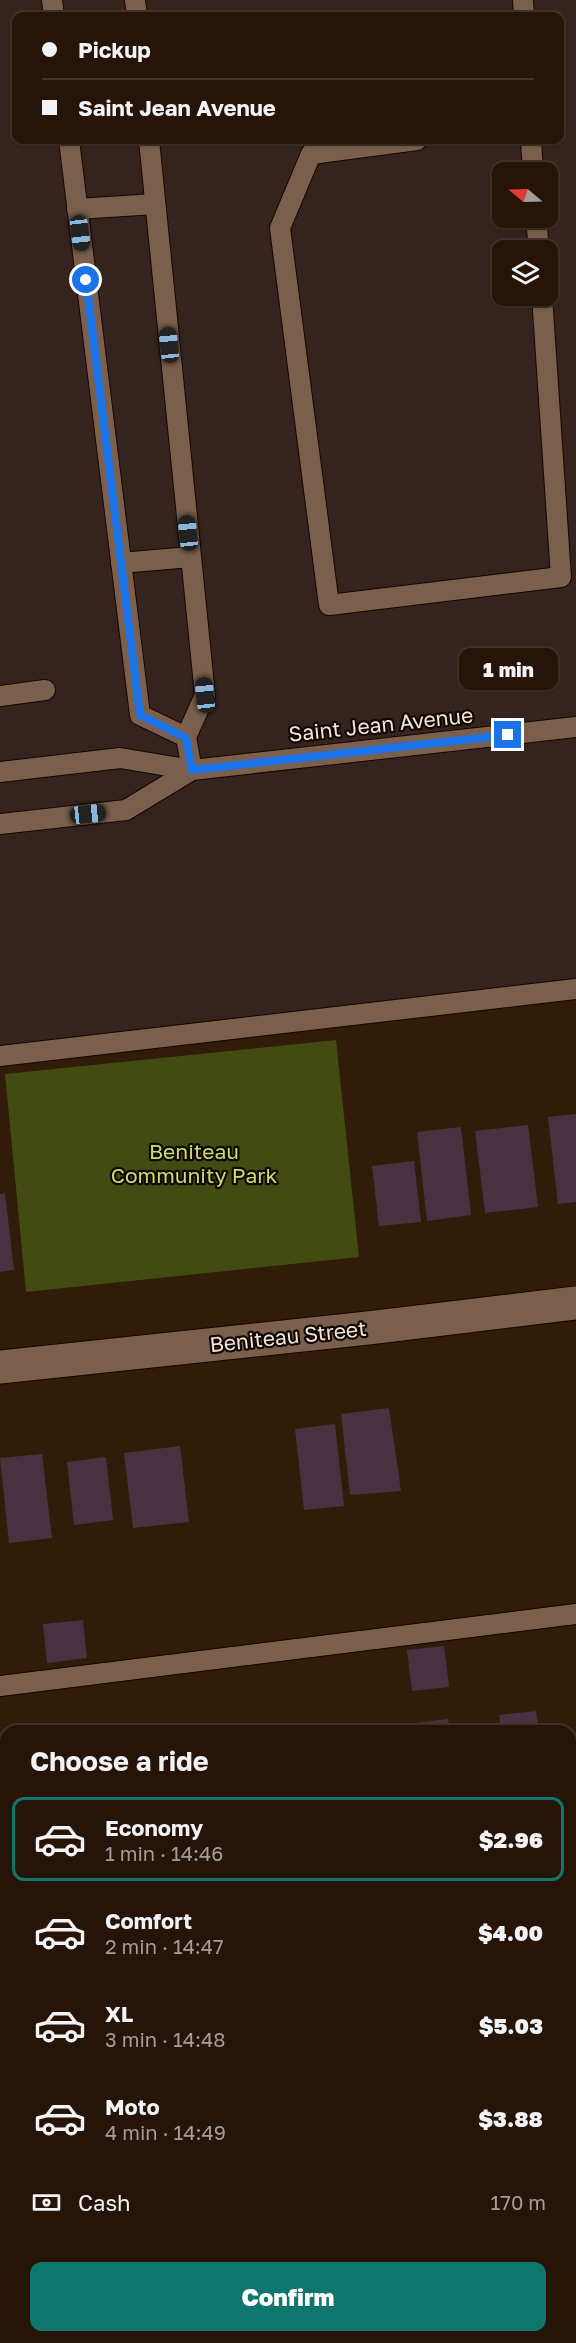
<!DOCTYPE html>
<html lang="en">
<head>
<meta charset="utf-8">
<style>
  :root { --surface:#251407; --page:#312115; --text:#f1f3f6; --muted:#a39e9b; --line:#423328; --accent:#0f766e }
  body { margin:0; font-family:"Golos Text",sans-serif; background:var(--page); color:var(--text); height:100vh; display:flex; flex-direction:column; font-size:22px; white-space:nowrap }
  * { box-sizing:border-box; margin:0 }
  p { font-size:20px; color:var(--muted) }
  .icon { flex:none; width:33px; height:33px; fill:none; stroke:currentColor; stroke-width:2; stroke-linecap:round; stroke-linejoin:round }
  .map { position:relative; flex:1; overflow:hidden }
  .sheet { position:absolute; left:0px; top:1725px; width:576px; height:618px; display:flex; flex-direction:column; background:var(--surface); border-radius:18px 18px 0 0; box-shadow:0 2px 4px #0004,0 0 0 2px var(--line) }
  .sheet>* { flex:none }
  .hud { position:absolute; left:12px; top:12px; width:552px; height:132px; border-radius:12px; box-shadow:0 2px 4px #0004,0 0 0 2px var(--line); display:grid; align-content:center; height:132px; padding:0 30px; background:var(--surface) }
  .needle { width:39px; rotate:289deg }
  .buttons { position:absolute; left:492px; top:162px; display:grid; gap:12px }
  .buttons a { display:grid; place-items:center; width:66px; height:66px; border-radius:12px; background:var(--surface); box-shadow:0 2px 4px #0004,0 0 0 2px var(--line); font-size:30px }
  .end { position:absolute; width:27px; height:27px; margin:-14px; border:8px solid #1a73e8; background:#fff; box-shadow:0 0 0 3px #fff }
  .from { border-radius:50% }
  .bubble { position:absolute; height:42px; border-radius:12px; background:var(--surface); box-shadow:0 2px 4px #0004,0 0 0 2px var(--line); font-size:20px; font-weight:800; line-height:42px; text-align:center }
  .car { position:absolute; width:18px; height:36px; margin:-18px -9px; border-radius:8px; box-shadow:0 0 4px 2px #0007; background:linear-gradient(#222 24%,#8ab4d8 0 40%,#222 0 76%,#8ab4d8 0 86%,#222 0) }
  .hud b { display:flex; align-items:center; gap:21px; height:57px; font-size:22px }
  .hud b+b { border-top:2px solid var(--line) }
  .hud i { width:15px; height:15px; background:var(--text) }
  ul { padding:0; list-style:none }
  li { display:flex; align-items:center; gap:18px; height:84px; margin:0 12px 9px; padding:0 18px; border:3px solid transparent; border-radius:12px }
  li div { flex:1 }
  li b { display:block; font-size:22px }
  li em { font-style:normal; font-weight:800 }
  li.on { border-color:var(--accent) }
  li>.icon { width:54px; height:54px; stroke-width:1.5 }
  h2 { padding:0 30px; font-size:27px; line-height:72px }
  .pay { display:flex; align-items:center; gap:15px; height:66px; padding:0 30px; font-size:22px }
  .pay p { margin-inline-start:auto }
  .button { display:flex; gap:12px; margin-top:auto; padding:12px 30px }
  .button a { flex:1; height:69px; border-radius:12px; background:var(--accent); color:#fff; font-size:24px; font-weight:800; line-height:69px; text-align:center }
  .map>svg:first-child { display:block }
  .industrial { fill:#35241d; fill-rule:evenodd }
  .green { fill:#424b11 }
  .building { fill:#4a3142 }
  .lines { fill:none; stroke-linecap:round; stroke-linejoin:round }
  .lane-casing { stroke:#180500; stroke-width:22 }
  .street-casing { stroke:#180500; stroke-width:35 }
  .lane { stroke:#7a604c; stroke-width:20 }
  .street { stroke:#7a604c; stroke-width:33 }
  .route { stroke:#1a73e8; stroke-width:8 }
  .labels { text-anchor:middle; stroke-width:4.5; stroke-linejoin:round; paint-order:stroke }
  .street-label { font-size:21px; fill:#f4e5da; stroke:#120803 }
  .park-label { font-size:21px; fill:#c9de6e; stroke:#120803 }
</style>
</head>
<body>
<div class="map">
<svg width="576" height="2343" viewBox="0 0 576 2343">
  <rect width="100%" height="100%" fill="#311b09"/>
  <path class="industrial" d="M0,0H576V978L0,1047ZM16,16H560V140H16ZM502,172H548V218H502ZM502,250H548V296H502Z"/>
  <path class="green" d="M336,1040L359,1257L26,1292L5,1074Z"/>
  <g class="building">
    <path d="M576,1114V1202L558,1204L548,1117Z"/>
    <path d="M528,1125L538,1207L485,1213L475,1131Z"/>
    <path d="M461,1127L471,1215L427,1221L417,1132Z"/>
    <path d="M414,1161L421,1222L379,1226L372,1166Z"/>
    <path d="M5,1193L14,1270L0,1272V1194Z"/>
    <path d="M389,1408L401,1491L350,1495L341,1414Z"/>
    <path d="M335,1424L344,1506L304,1510L295,1429Z"/>
    <path d="M180,1446L189,1522L133,1528L124,1453Z"/>
    <path d="M42,1454L52,1538L9,1543L0,1458Z"/>
    <path d="M106,1457L113,1520L74,1525L67,1462Z"/>
    <path d="M83,1620L87,1658L47,1663L43,1624Z"/>
    <path d="M444,1646L449,1687L412,1691L407,1650Z"/>
    <path d="M536,1711L539,1731H501L499,1715Z"/>
    <path d="M448,1719L450,1731H408V1724Z"/>
    <path d="M576,1878V1930L575,1931L570,1879Z"/>
    <path d="M6,1961V2027L0,2028V1962Z"/>
    <path d="M0,2220L6,2253V2265L0,2266Z"/>
    <path d="M576,2336V2343H535V2342Z"/>
    <path d="M423,2337V2343H391V2342Z"/>
    <path d="M441,2337H478L479,2343H430V2339Z"/>
  </g>
  <g class="lines">
    <defs>
      <g id="lane">
        <path d="M52,0L54,16"/>
        <path d="M135,0L137,16"/>
        <path d="M523,0L524,16"/>
        <path d="M69,140L140,715L186,737"/>
        <path d="M149,140L205,695L186,737L192,770"/>
        <path d="M417,140L311,154L280,228L329,605L561,577L542,296"/>
        <path d="M531,140L533,172"/>
        <path d="M77,209L155,204"/>
        <path d="M536,218L539,250"/>
        <path d="M121,563L190,557"/>
        <path d="M0,696L45,690"/>
        <path d="M0,772L120,758L192,770L576,727"/>
        <path d="M0,824L126,810L192,770"/>
        <path d="M0,1056L576,989"/>
        <path d="M0,1686L576,1614"/>
        <path d="M570,2041H576"/>
        <path d="M0,2113L6,2112"/>
      </g>
      <g id="street">
        <path d="M0,1367L368,1328L576,1303"/>
        <path d="M570,1829L576,1828"/>
        <path d="M0,1901H6"/>
        <path d="M570,2262L576,2261"/>
        <path d="M0,2333L6,2332"/>
      </g>
    </defs>
    <use href="#lane" class="lane-casing"/>
    <use href="#street" class="street-casing"/>
    <use href="#lane" class="lane"/>
    <use href="#street" class="street"/>
  </g>
  <g class="lines">
    <path class="route" d="M86,280L140,715L186,738L192,770L508,735"/>
  </g>
  <g class="labels">
    <g class="street-label">
      <text transform="translate(381 725) rotate(-6)" y="7">Saint Jean Avenue</text>
      <text transform="translate(288 1337) rotate(-6)" y="7">Beniteau Street</text>
    </g>
    <g class="park-label">
      <text x="194" y="1159">Beniteau<tspan x="194" dy="24">Community Park</tspan></text>
    </g>
  </g>
</svg>
<div class="buttons">
<a><svg class="needle" viewBox="-14 -14 28 28"><path d="M0-13l5 13h-10z" fill="#e53935"/><path d="M0 13l5-13h-10z" fill="#a39e9b"/></svg></a>
<a><svg class="icon" aria-label="layers" viewBox="0 0 24 24"><path d="M12 4l9 5-9 5-9-5zM3 14l9 5 9-5"/></svg></a>
</div>
<i class="end from" style="left:86px;top:280px"></i>
<i class="end" style="left:508px;top:735px"></i>
<div class="bubble" style="left:459px;top:648px;width:99px">1 min</div>
<i class="car" style="left:80px;top:233px;rotate:173deg"></i>
<i class="car" style="left:169px;top:345px;rotate:354deg"></i>
<i class="car" style="left:188px;top:533px;rotate:354deg"></i>
<i class="car" style="left:205px;top:695px;rotate:354deg"></i>
<i class="car" style="left:88px;top:814px;rotate:84deg"></i>
<div class="hud">
<b><i class="from"></i>Pickup</b>
<b><i></i>Saint Jean Avenue</b>
</div>
<section class="sheet">
<h2>Choose a ride</h2>
<ul>
<li class="on"><svg class="icon" aria-label="car" viewBox="0 0 24 24"><path d="M5 17H2v-5l4-1 3-4h7l3 4 3 1v5h-3M9 17h6M6 11h13"/><circle cx="7" cy="17" r="2"/><circle cx="17" cy="17" r="2"/></svg><div><b>Economy</b><p>1 min · 14:46</p></div><em>$2.96</em></li>
<li><svg class="icon" aria-label="car" viewBox="0 0 24 24"><path d="M5 17H2v-5l4-1 3-4h7l3 4 3 1v5h-3M9 17h6M6 11h13"/><circle cx="7" cy="17" r="2"/><circle cx="17" cy="17" r="2"/></svg><div><b>Comfort</b><p>2 min · 14:47</p></div><em>$4.00</em></li>
<li><svg class="icon" aria-label="car" viewBox="0 0 24 24"><path d="M5 17H2v-5l4-1 3-4h7l3 4 3 1v5h-3M9 17h6M6 11h13"/><circle cx="7" cy="17" r="2"/><circle cx="17" cy="17" r="2"/></svg><div><b>XL</b><p>3 min · 14:48</p></div><em>$5.03</em></li>
<li><svg class="icon" aria-label="car" viewBox="0 0 24 24"><path d="M5 17H2v-5l4-1 3-4h7l3 4 3 1v5h-3M9 17h6M6 11h13"/><circle cx="7" cy="17" r="2"/><circle cx="17" cy="17" r="2"/></svg><div><b>Moto</b><p>4 min · 14:49</p></div><em>$3.88</em></li>
</ul>
<div class="pay"><svg class="icon" aria-label="cash" viewBox="0 0 24 24"><path d="M3 7h18v10H3z"/><circle cx="12" cy="12" r="2"/></svg>Cash<p>170 m</p></div>
<div class="button"><a>Confirm</a></div>
</section>
</div>
</body>
</html>
